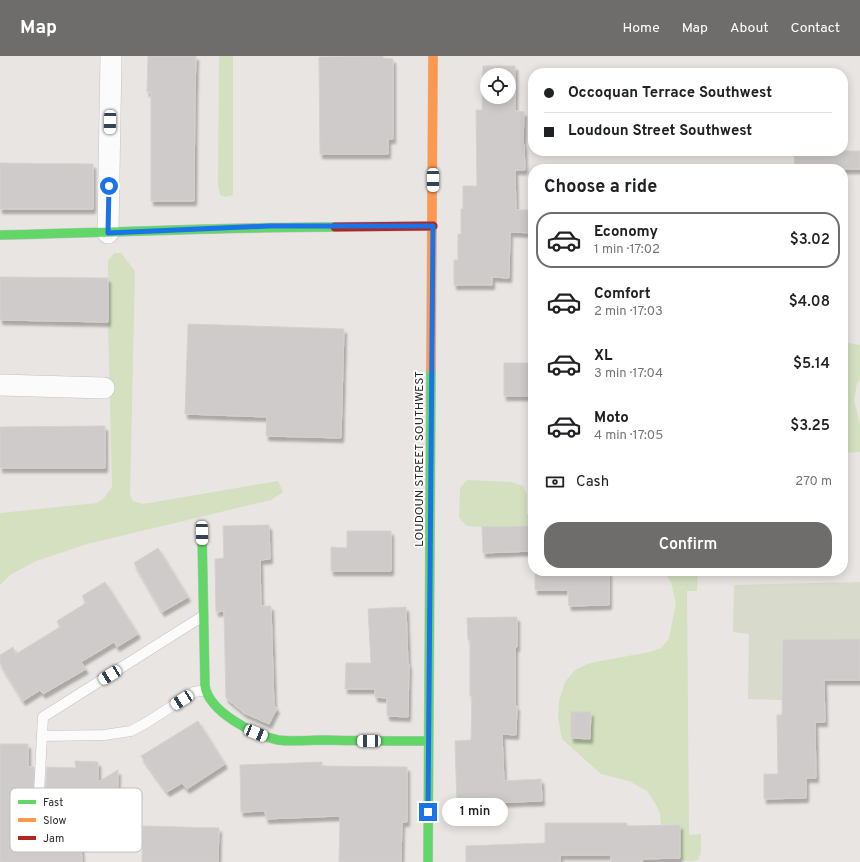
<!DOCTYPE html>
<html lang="en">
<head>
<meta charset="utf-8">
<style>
  :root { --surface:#fff; --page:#f6f6f6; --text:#202124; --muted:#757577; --line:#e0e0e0; --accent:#6e6d6c }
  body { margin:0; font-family:Overpass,sans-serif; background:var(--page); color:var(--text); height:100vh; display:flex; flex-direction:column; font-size:15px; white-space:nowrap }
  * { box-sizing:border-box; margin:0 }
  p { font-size:13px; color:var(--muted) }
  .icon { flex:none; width:22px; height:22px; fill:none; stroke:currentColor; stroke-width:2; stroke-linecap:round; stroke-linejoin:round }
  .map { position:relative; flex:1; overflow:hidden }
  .side { position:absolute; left:528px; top:108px; width:320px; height:412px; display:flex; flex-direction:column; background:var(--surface); border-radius:16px; box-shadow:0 2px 10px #0003 }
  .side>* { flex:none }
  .guide { position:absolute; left:528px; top:12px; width:320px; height:88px; border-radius:16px; box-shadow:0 2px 10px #0003; display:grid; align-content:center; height:88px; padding:0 16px; background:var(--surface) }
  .tools { position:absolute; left:480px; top:12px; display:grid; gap:8px }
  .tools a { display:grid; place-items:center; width:36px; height:36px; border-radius:50%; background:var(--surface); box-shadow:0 2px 10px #0003; font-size:20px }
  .end { position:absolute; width:18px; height:18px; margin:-9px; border:5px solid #1a73e8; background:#fff; box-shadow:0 0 0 2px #fff }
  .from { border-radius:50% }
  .bubble { position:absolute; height:28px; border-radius:14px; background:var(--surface); box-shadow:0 2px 10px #0003; font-size:13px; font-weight:600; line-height:28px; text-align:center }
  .car { position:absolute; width:12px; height:24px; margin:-12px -6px; border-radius:5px; box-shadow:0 0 3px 1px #0007; background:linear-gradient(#fff 24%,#345 0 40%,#fff 0 76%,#345 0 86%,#fff 0) }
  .guide b { display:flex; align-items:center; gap:14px; height:38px; font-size:15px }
  .guide b+b { border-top:1px solid var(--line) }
  .guide i { width:10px; height:10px; background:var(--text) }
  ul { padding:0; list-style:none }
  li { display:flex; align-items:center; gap:12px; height:56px; margin:0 8px 6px; padding:0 8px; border:2px solid transparent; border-radius:16px }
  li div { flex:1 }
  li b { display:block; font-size:15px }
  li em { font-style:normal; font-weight:600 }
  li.selected { border-color:var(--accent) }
  li>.icon { width:36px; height:36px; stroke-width:1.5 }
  h2 { padding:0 16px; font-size:18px; line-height:48px }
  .pay { display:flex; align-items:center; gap:10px; height:44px; padding:0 16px; font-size:15px }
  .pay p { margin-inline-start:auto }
  .action { display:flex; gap:8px; margin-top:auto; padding:8px 16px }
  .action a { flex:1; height:46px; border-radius:16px; background:var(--accent); color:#fff; font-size:16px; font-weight:600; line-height:46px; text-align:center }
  header { display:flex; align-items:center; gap:24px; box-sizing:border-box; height:56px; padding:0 20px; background:var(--accent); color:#fff }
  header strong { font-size:19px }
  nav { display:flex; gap:22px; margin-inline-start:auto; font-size:14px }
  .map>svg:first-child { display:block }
  .green { fill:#d4e0c0; fill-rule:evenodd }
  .cemetery { fill:#d8dbcc }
  .building { fill:#cecbca; stroke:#d4d1cf; fill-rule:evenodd; filter:url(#shadow) }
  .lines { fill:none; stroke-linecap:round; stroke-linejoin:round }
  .lane-casing { stroke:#c3c2c3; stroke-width:11 }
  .street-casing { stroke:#c3c2c3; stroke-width:22 }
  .fast-casing { stroke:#c3c2c3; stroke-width:10 }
  .slow-casing { stroke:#c3c2c3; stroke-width:10 }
  .jam-casing { stroke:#c3c2c3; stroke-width:10 }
  .lane { stroke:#fcfbfb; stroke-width:10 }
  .street { stroke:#fcfbfb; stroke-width:21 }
  .fast { stroke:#63d668; stroke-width:9 }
  .slow { stroke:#ff974d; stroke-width:9 }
  .jam { stroke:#b3261e; stroke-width:9 }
  .route { stroke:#1a73e8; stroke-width:5 }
  .labels { text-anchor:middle; stroke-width:3.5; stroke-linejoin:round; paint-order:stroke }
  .street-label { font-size:12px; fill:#2c2c2c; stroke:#fff }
  .key { fill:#fff; stroke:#c0c0c0; stroke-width:1 }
  .key-label { font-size:11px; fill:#2c2c2c }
</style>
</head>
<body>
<header>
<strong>Map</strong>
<nav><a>Home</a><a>Map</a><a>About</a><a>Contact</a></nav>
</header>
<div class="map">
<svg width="860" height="806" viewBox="0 0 860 806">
  <defs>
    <filter id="shadow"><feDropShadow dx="2.5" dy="4.5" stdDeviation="1" flood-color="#0004"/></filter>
  </defs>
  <rect width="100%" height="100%" fill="#e9e5e3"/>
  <g class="green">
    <path d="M219,0H233V139L226,141L220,139L218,130Z"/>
    <path d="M114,197H121L135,215L130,439L133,445L143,448L278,425L283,436L271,444L87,488L36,505L10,519L0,529V457L97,447L104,442L112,431L108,266V205Z"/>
    <path d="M843,286L860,289V324L857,327L854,345L860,367V396L843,397Z"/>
    <path d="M467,424L511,426L523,430L527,439V458H533V470L482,471L467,470L459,462L460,432Z"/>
    <path d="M664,515H698L697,535H687L689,779L701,778V796L698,804C691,806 686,806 680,802V769H661L660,758L657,750L647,735L629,725L601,718L562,683L558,661L559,645L565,626L575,614L590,607L650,596L661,592L669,583L676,547L671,526ZM571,656H591L590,683L571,682Z"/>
  </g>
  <path class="cemetery" d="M860,526V583L783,584V644L748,643L749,578L733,576L734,529Z"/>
  <g class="building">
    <path d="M148,0H196L195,37L194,145H151V36H147Z"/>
    <path d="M383,0V2L393,3V83H388V98H320L319,1Z"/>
    <path d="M483,10H515V55L524,56L523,88H524L525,114H515L516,154H533V177L510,176L509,222L492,221V229H454V204H458V178H461V153H463V130H477L476,54H482ZM487,19H509V41H487Z"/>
    <path d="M794,95H860V113H795Z"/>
    <path d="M0,107L93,108V153H0Z"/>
    <path d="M0,221L108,222V266L0,264Z"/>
    <path d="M188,268L344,273L341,382L266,380L267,361L185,358Z"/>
    <rect x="504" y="307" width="29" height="33"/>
    <path d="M105,370V412H0V371Z"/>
    <path d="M269,469L270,503L260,504L261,550H271L274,650L277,652L269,668L244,657L226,642L224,555L216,556L215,503L224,502L223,470Z"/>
    <path d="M533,470V495L483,497L482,471Z"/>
    <path d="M347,475H391V515H331V491L347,492Z"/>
    <path d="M158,492L188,541L162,556L134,507Z"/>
    <path d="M535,515H609V549L569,550L568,534H535Z"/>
    <path d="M105,526L138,578L117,591L114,586L81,606L86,613L43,638L40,634L23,645L0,607V599L13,591L16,598L60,571L57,565L86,547L82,540Z"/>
    <path d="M406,551L408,608H409L408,661L387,660V642L375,641V633H345L346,607H371L368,553Z"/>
    <path d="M517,561V591H515V650H517L516,679L502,678L504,725L541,723L542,745L457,748L455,685L471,684L472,640H470V584H468L467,562Z"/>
    <path d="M860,583V624H824L825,666H815L816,722H806V742L764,743V718H778L777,659H782L783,584Z"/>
    <path d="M571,656H591L590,683L571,682Z"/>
    <path d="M198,665L225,708L187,733L182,727L167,736L141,700Z"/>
    <path d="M0,688H28V711H34L32,755V758L37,761H41L44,756L47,711L76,712L75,705L98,706V726L118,714L117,758H79L82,806H0Z"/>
    <path d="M322,706V710L407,711V766H402L401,806H339L340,760L266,763L265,755L241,756L240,709Z"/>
    <path d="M545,767H627V770L680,769V802L642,803L643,806H611V799H560V806H466V790L545,787Z"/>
    <path d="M143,770L219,772L218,806H142Z"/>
  </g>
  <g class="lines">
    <defs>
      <g id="lane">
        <path d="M42,680L104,679L131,675L146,667L194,636L206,634"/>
        <path d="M38,755L43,661L203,560"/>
      </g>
      <g id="street">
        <path d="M108,177L111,0"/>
        <path d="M0,329L104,332"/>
      </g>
      <g id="fast">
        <path d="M0,179C112,177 223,171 335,171"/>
        <path d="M202,477L205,630C209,656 254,679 278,684C292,686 309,684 324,684C359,685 393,685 428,685"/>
        <path d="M428,806L431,313"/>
      </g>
      <path id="slow" d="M431,313L433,0"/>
      <path id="jam" d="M335,171L433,170"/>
    </defs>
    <use href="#lane" class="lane-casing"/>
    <use href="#street" class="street-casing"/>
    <use href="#fast" class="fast-casing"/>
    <use href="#slow" class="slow-casing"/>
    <use href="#jam" class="jam-casing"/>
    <use href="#lane" class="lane"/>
    <use href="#street" class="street"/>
    <use href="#fast" class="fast"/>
    <use href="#slow" class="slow"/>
    <use href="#jam" class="jam"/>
  </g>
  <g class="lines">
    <path class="route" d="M109,130L108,177L270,170H433L428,756"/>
  </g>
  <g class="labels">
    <g class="street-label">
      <text transform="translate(419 403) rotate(-90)" y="4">LOUDOUN STREET SOUTHWEST</text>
    </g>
  </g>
  <rect x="10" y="732" width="132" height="64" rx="6" class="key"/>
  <rect x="18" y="744" width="18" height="4" fill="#63d668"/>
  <rect x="18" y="762" width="18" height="4" fill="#ff974d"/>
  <rect x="18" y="780" width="18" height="4" fill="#b3261e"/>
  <g class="key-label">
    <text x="43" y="750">Fast</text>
    <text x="43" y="768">Slow</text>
    <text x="43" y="786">Jam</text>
  </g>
</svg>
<div class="tools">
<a><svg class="icon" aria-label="locate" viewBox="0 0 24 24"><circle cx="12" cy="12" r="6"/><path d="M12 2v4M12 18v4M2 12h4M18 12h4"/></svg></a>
</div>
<i class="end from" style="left:109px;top:130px"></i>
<i class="end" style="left:428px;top:756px"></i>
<div class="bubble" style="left:442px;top:742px;width:66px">1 min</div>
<i class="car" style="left:110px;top:66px;rotate:181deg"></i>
<i class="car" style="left:433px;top:124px;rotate:180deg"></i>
<i class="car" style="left:202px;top:477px;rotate:179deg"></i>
<i class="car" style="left:110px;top:619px;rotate:238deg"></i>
<i class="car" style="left:182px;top:644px;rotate:237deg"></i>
<i class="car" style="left:256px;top:677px;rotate:112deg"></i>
<i class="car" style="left:369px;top:685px;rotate:270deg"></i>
<div class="guide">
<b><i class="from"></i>Occoquan Terrace Southwest</b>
<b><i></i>Loudoun Street Southwest</b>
</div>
<section class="side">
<h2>Choose a ride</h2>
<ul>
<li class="selected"><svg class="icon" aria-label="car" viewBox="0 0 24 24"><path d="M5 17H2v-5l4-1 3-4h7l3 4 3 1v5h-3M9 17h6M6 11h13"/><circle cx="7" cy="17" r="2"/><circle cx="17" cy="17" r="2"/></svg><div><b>Economy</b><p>1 min · 17:02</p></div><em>$3.02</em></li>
<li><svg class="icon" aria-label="car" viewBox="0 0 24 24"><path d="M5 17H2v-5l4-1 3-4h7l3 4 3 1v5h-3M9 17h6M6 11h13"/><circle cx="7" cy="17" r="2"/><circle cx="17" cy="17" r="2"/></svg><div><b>Comfort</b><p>2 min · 17:03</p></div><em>$4.08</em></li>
<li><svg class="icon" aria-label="car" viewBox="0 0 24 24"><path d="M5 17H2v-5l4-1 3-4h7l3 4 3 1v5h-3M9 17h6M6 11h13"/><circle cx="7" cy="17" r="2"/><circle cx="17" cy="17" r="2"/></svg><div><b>XL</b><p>3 min · 17:04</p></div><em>$5.14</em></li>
<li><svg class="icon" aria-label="car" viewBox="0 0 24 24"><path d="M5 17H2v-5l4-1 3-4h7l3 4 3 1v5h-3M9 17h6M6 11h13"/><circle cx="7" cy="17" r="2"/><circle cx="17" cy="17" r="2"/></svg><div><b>Moto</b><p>4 min · 17:05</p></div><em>$3.25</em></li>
</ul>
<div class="pay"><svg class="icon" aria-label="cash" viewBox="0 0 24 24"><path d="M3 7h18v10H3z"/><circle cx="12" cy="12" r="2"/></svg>Cash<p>270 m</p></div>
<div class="action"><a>Confirm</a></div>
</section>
</div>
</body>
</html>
